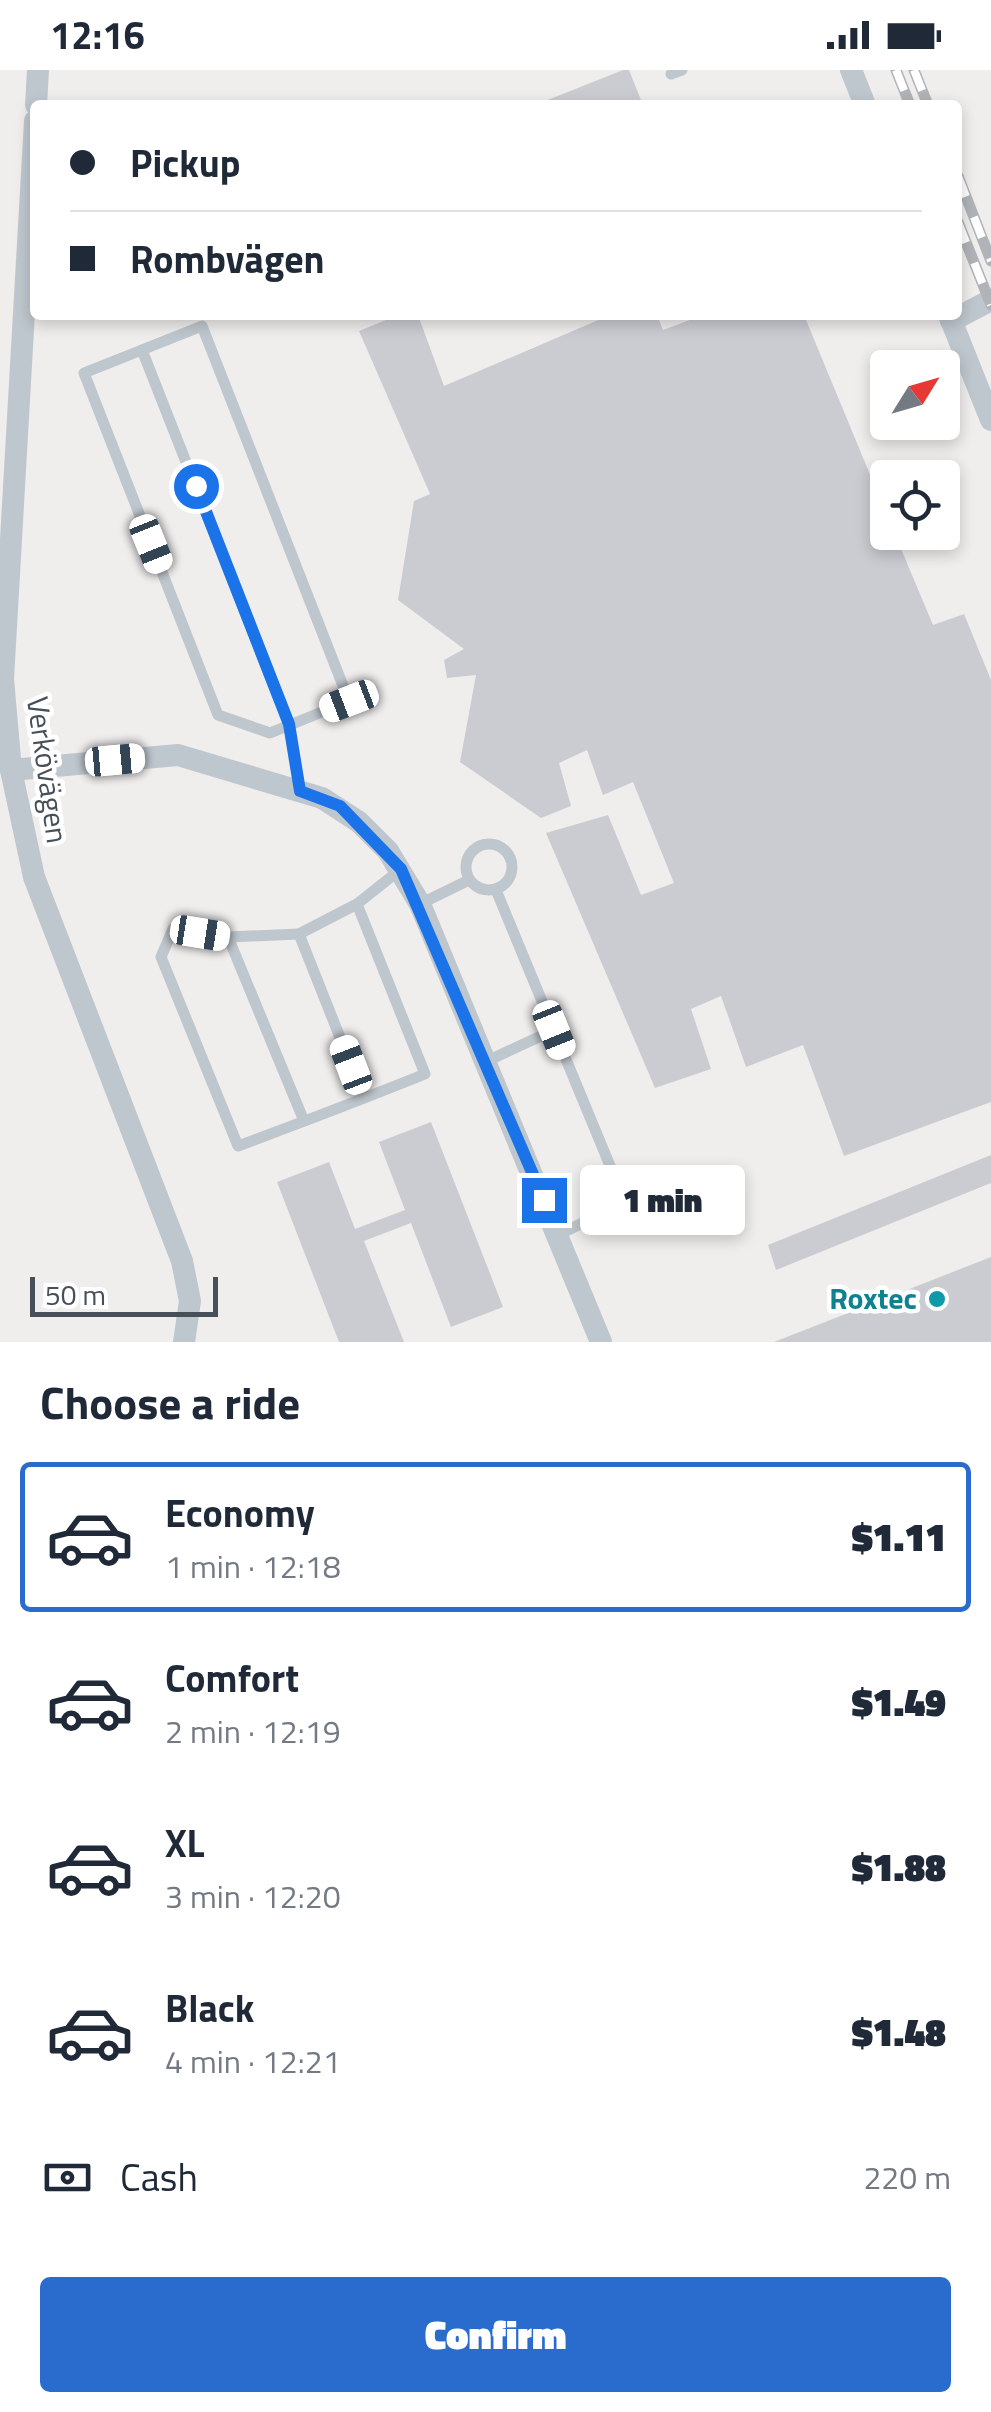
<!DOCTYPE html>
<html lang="en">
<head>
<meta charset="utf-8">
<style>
  :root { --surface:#fff; --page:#f2f2f3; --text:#1f2937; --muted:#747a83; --line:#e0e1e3; --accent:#296cce }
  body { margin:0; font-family:"Titillium Web",sans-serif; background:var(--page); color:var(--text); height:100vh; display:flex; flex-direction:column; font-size:38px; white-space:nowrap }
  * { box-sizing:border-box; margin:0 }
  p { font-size:32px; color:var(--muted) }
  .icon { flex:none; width:55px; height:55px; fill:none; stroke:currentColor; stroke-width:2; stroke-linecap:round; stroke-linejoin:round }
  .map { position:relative; height:1272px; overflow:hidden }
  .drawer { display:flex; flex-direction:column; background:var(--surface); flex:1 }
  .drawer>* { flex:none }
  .top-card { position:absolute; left:30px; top:30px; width:932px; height:220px; border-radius:10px; box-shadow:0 5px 15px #0003; display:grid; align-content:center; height:220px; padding:0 40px; background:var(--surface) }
  .needle { width:65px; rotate:53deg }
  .controls { position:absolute; left:870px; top:280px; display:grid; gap:20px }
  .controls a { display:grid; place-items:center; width:90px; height:90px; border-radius:10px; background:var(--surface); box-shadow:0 5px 15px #0003; font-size:50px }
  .scale { position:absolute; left:30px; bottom:25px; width:188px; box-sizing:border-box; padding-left:10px; border:5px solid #475059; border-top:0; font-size:28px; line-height:35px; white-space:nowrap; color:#475059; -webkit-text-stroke:8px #fff; paint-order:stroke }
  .end { position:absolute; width:45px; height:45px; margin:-22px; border:12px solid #1a73e8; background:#fff; box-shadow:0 0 0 5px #fff }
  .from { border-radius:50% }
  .bubble { position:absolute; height:70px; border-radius:10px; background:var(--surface); box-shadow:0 5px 15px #0003; font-size:32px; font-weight:800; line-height:70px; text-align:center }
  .car { position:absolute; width:30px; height:60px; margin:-30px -15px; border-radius:12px; box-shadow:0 0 8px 2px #0007; background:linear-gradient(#fff 24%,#345 0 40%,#fff 0 76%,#345 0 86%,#fff 0) }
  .top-card b { display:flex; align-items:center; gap:35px; height:95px; font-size:38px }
  .top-card b+b { border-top:2px solid var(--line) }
  .top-card i { width:25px; height:25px; background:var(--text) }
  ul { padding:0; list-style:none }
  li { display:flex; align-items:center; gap:30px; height:150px; margin:0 20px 15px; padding:0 20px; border:5px solid transparent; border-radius:10px }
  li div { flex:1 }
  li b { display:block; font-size:38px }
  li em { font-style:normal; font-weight:800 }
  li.selected { border-color:var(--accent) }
  li>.icon { width:90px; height:90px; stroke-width:1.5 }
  h2 { padding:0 40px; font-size:45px; line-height:120px }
  .pay { display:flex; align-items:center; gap:25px; height:110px; padding:0 40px; font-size:38px }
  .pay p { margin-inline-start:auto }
  .action { display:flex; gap:20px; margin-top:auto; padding:20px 40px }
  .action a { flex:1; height:115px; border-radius:10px; background:var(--accent); color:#fff; font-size:40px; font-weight:800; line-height:115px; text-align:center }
  .status { display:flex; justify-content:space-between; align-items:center; height:70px; padding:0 50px; background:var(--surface); direction:ltr }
  .status svg { height:28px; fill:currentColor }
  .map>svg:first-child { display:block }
  .building { fill:#cbccd2 }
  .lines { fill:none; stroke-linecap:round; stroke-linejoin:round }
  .service { stroke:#bfc7ce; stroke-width:11 }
  .minor { stroke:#bfc7ce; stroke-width:22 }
  .rail-casing { stroke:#b0b3b7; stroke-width:11 }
  .rail { stroke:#fff; stroke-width:8; stroke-dasharray:22; stroke-linecap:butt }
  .route { stroke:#1a73e8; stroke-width:12 }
  .culture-dot { fill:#0f9aa8; stroke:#fff; stroke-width:4 }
  .labels { text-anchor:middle; stroke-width:9; stroke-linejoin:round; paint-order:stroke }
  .street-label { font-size:30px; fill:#475059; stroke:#fff }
  .culture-label { font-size:30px; font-weight:bold; fill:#0d838f; stroke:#fff; text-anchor:end }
</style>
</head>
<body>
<div class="status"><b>12:16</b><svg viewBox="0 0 49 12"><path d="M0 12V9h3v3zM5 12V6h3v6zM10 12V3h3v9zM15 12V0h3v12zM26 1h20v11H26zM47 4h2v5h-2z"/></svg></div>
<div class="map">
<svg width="991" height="1272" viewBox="0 0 991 1272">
  <rect width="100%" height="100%" fill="#f0eded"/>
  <g class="building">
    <path d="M623,0H629L643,35H535Z"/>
    <path d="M398,245H418L444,316L610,245H657L663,260L703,245H804L888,448V462H894L933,555L964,544L991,610V1032L844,1086L803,975L746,997L721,926L691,939L711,999L655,1018L546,763L608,745L641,825L674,813L633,712L603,725L587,680L559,693L571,736L541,748L460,692L476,605L447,608L444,590L464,579L398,530L414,431L430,424L359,261Z"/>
    <path d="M431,1052L503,1237L451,1257L411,1153L364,1171L404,1272H339L277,1112L329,1092L355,1159L405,1140L379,1072Z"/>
    <path d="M991,1085V1113L776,1200L768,1175Z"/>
    <path d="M991,1187V1272H774Z"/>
  </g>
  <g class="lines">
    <g class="service">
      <path d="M671,4L682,0"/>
      <path d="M202,256L349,631L270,663L218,645L84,303Z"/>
      <path d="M142,280L289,654L300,721"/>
      <circle cx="489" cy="797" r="23"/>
      <path d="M496,820L625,1132L558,1165"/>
      <path d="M357,834L401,799"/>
      <path d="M420,834L469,810"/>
      <path d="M299,864L357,834L425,1004C363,1029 300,1053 238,1076L161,887L173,859L228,867L304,1051"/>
      <path d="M228,867L299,864L364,1028"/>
      <path d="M487,991L554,960"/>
    </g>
    <g class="minor">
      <path d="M851,0L865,35"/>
      <path d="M36,35L38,0"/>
      <path d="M35,51L3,609L11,700L34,807L182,1191L190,1231L184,1272"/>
      <path d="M949,245L991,350"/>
      <path d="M951,251L991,230"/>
      <path d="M11,700L178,685L322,728L359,752L388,781L420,834L601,1272"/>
    </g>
    <defs>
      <g id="rail">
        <path d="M896,0L910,35"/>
        <path d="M914,0L928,35"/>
        <path d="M958,106L991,191"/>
        <path d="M958,152L991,235"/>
      </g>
    </defs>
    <use href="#rail" class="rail-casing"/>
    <use href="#rail" class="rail"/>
  </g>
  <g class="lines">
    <path class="route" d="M196,416L289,654L300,721L340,736L401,799L544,1130"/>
  </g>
  <circle class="culture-dot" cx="937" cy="1229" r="10"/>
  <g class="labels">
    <g class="street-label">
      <text transform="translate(47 700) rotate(82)" y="10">Verkövägen</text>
    </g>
    <g class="culture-label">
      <text x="917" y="1239">Roxtec</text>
    </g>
  </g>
</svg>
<div class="controls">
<a><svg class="needle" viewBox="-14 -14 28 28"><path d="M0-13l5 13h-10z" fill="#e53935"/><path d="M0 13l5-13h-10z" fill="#747a83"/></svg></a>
<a><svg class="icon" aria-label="locate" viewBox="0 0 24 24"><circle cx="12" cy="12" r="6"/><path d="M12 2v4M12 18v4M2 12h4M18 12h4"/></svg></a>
</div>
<div class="scale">50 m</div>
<i class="end from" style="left:196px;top:416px"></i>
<i class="end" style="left:544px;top:1130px"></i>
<div class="bubble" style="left:580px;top:1095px;width:165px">1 min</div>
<i class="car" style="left:151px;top:474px;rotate:158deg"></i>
<i class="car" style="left:349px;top:631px;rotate:249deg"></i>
<i class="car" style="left:115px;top:690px;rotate:85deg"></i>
<i class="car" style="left:200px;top:863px;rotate:99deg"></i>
<i class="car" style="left:554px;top:960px;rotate:158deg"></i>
<i class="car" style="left:351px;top:995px;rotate:339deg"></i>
<div class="top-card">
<b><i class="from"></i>Pickup</b>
<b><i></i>Rombvägen</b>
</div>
</div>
<section class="drawer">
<h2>Choose a ride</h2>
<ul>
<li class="selected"><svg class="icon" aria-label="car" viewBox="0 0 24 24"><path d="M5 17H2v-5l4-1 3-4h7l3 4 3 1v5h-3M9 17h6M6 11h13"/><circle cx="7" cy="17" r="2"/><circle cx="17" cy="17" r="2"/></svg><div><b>Economy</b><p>1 min · 12:18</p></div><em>$1.11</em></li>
<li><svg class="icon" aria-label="car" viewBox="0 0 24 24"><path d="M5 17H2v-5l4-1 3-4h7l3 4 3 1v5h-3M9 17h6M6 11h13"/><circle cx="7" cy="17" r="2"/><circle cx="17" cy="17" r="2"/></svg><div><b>Comfort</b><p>2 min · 12:19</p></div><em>$1.49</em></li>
<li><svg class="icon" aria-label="car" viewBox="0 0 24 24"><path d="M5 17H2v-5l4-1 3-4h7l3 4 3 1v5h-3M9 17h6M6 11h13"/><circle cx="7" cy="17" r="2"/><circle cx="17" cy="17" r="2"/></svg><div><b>XL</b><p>3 min · 12:20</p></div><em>$1.88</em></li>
<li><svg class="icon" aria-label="car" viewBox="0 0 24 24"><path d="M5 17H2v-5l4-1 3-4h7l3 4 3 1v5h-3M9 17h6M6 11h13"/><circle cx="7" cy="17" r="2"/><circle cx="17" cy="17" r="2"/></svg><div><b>Black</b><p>4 min · 12:21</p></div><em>$1.48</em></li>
</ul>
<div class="pay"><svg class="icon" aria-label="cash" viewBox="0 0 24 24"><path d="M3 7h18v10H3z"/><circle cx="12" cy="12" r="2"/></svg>Cash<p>220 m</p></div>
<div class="action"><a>Confirm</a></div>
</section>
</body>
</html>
